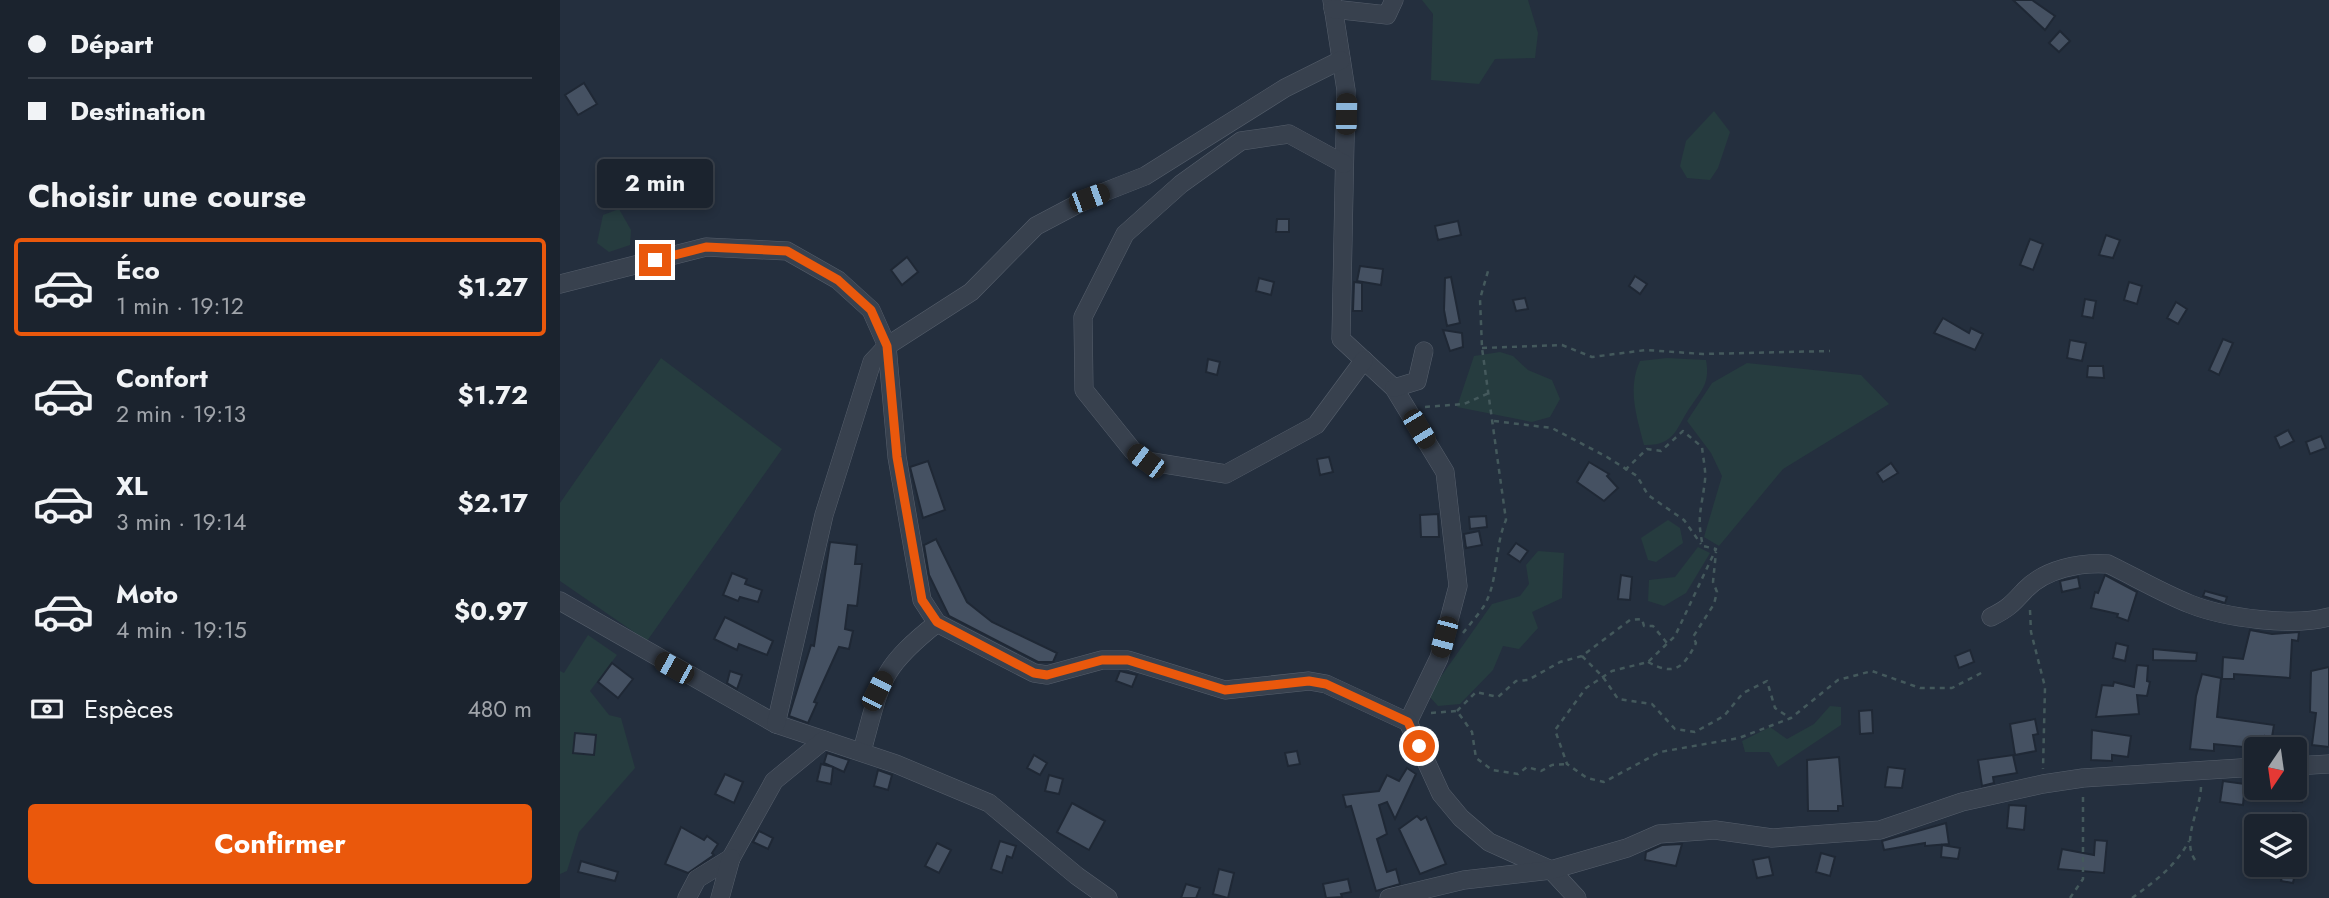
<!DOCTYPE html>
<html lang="fr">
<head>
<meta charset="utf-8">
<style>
  :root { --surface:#1b232e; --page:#242b36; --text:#f1f3f6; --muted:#a0a4aa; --line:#39404a; --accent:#ea580c }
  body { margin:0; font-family:Jost,sans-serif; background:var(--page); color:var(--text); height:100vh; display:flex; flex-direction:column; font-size:26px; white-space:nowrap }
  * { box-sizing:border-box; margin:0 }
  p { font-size:23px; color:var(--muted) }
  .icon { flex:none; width:38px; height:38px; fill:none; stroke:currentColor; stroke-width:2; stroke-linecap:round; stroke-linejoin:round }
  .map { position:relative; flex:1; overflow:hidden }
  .details { display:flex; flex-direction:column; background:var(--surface); width:560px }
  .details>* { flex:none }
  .hud { display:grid; align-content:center; height:154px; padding:0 28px; background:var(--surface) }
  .needle { width:46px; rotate:193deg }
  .tools { position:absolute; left:1684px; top:737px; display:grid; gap:14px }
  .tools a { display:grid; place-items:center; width:63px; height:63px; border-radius:7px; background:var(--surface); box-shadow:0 4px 10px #0003,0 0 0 2px var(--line); font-size:35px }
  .end { position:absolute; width:32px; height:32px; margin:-16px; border:9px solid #ea580c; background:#fff; box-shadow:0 0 0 4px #fff }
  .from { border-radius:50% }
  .bubble { position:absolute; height:49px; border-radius:7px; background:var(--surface); box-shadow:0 4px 10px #0003,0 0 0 2px var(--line); font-size:23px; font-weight:700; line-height:49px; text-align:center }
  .car { position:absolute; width:21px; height:42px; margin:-21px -10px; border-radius:9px; box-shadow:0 0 5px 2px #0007; background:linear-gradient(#222 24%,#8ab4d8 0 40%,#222 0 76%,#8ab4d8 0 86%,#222 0) }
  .hud b { display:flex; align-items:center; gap:24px; height:66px; font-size:26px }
  .hud b+b { border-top:2px solid var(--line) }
  .hud i { width:18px; height:18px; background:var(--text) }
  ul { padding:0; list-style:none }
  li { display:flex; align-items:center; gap:21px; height:98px; margin:0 14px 10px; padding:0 14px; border:4px solid transparent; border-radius:7px }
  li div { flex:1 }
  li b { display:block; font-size:26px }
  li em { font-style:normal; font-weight:700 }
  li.selected { border-color:var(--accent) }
  li>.icon { width:63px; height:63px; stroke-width:1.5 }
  h2 { padding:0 28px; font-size:32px; line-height:84px }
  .pay { display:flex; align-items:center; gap:18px; height:77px; padding:0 28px; font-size:26px }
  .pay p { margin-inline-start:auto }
  .button { display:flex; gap:14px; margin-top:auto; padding:14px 28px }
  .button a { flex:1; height:80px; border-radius:7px; background:var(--accent); color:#fff; font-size:28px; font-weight:700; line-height:80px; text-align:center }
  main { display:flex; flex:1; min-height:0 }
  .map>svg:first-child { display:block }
  .green { fill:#263c3f }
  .building { fill:#455162; stroke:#1f2835; stroke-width:2 }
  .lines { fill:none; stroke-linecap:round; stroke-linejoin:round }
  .minor-casing { stroke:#565f6c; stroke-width:19 }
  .path { stroke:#44595c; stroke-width:2.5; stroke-dasharray:5 5; stroke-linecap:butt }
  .minor { stroke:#38414e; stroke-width:18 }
  .route { stroke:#ea580c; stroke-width:9 }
</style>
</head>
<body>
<main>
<section class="details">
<div class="hud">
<b><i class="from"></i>Départ</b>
<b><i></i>Destination</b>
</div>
<h2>Choisir une course</h2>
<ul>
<li class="selected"><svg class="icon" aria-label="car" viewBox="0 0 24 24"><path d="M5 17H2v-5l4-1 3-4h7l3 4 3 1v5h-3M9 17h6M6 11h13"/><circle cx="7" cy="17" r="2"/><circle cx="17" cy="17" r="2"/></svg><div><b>Éco</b><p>1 min · 19:12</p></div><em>$1.27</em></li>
<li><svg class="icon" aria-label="car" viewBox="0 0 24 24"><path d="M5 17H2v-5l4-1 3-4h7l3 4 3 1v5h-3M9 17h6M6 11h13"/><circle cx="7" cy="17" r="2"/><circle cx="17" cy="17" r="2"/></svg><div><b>Confort</b><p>2 min · 19:13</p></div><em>$1.72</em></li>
<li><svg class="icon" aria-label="car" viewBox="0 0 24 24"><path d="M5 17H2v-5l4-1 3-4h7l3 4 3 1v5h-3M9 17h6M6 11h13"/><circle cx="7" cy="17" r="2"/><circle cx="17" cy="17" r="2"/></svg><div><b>XL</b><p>3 min · 19:14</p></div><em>$2.17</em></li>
<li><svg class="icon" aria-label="car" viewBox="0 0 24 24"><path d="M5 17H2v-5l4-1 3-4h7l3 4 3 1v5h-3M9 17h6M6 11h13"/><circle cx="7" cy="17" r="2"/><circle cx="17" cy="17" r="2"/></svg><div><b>Moto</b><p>4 min · 19:15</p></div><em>$0.97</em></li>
</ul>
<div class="pay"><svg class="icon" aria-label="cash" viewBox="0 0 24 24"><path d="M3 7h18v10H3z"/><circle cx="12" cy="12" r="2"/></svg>Espèces<p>480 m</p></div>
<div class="button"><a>Confirmer</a></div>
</section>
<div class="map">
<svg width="1769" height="898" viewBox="0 0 1769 898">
  <rect width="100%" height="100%" fill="#242f3e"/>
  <g class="green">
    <path d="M862,0H968L978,33L975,58L935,59L919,84L871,80L873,14Z"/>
    <path d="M1154,111L1170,132L1158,168L1150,180L1127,178L1120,166L1126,141Z"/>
    <path d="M59,209L71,230L70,245L49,252L37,243L43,215Z"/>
    <path d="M940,352L953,356L968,370L992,380L1000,399L990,417L972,422L897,407L914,356Z"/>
    <path d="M101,358L222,449L87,641L0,581V503Z"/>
    <path d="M1107,358L1146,360C1150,382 1143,389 1131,406C1116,427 1116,446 1084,445C1077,417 1067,389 1080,361Z"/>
    <path d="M1187,363L1301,375L1329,404L1223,469L1159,546L1144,537L1162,476L1151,453L1127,421L1152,383Z"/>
    <path d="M1108,520L1120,528L1123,543L1096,562L1088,560L1081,538Z"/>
    <path d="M1138,547L1150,553L1126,593L1104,606L1088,601L1089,580L1115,577Z"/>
    <path d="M978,551L1004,553L1002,598L972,612L978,628L959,649L943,646L933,670L900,704L878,706L868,695L932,604L960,596L969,584L966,565Z"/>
    <path d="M28,635L57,655L30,691L49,715L61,718L75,768L19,832L7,871L0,874V671L4,673Z"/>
    <path d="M1270,706L1281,707V725L1218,767L1209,752H1185L1182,741L1210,727L1227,739L1254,724Z"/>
  </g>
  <g class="building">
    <path d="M1453,0H1472L1495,16L1485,30Z"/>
    <path d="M1500,31L1510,41L1499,52L1489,43Z"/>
    <path d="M24,83L37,104L18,115L5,95Z"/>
    <path d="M717,219H729V232H716Z"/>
    <path d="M898,221L901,235L878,240L875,226Z"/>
    <path d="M1546,235L1560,240L1553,258L1539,255Z"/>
    <path d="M1470,239L1483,244L1473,270L1460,265Z"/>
    <path d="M347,257L358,272L342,285L331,270Z"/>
    <path d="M800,266L823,269L821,285L797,281Z"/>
    <path d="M1075,276L1087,284L1080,294L1069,286Z"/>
    <path d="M891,277L900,323L887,326L884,310L885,278Z"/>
    <path d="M699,278L714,282L711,295L696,291Z"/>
    <path d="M794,282L802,283V311H793Z"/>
    <path d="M1569,282L1582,286L1577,304L1564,300Z"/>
    <path d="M965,298L968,309L956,311L953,300Z"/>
    <path d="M1525,299L1536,301L1533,318L1522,316Z"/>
    <path d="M1616,302L1627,309L1618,324L1607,318Z"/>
    <path d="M1383,318L1409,333L1411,328L1423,334L1415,350L1374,333Z"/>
    <path d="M883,330L902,333L903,347L890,351Z"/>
    <path d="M1663,339L1673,343L1659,375L1649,370Z"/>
    <path d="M1510,340L1526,343L1522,361L1507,358Z"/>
    <path d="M648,359L660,362L657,375L646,372Z"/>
    <path d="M1528,366H1543L1544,378L1527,377Z"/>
    <path d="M1728,430L1734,441L1720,448L1715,437Z"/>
    <path d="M1761,436L1766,448L1750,454L1746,442Z"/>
    <path d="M769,457L773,472L760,475L757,459Z"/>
    <path d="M368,461L385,510L363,518L350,467Z"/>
    <path d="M1029,462L1049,474L1047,476L1058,488L1044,501L1017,482Z"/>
    <path d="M1331,463L1338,473L1323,482L1317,473Z"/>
    <path d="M878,514L879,537H861L860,515Z"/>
    <path d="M926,516L927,527L910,529L909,517Z"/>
    <path d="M919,531L922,545L906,548L904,534Z"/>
    <path d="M376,539L407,602L432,622L497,653L493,662H478L389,616L369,575L364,545Z"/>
    <path d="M270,542L297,545L295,564H302L297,606L288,605L285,629L293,631L289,649L279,647L254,702L257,703L248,723L229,716L251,645L254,646Z"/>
    <path d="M956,543L968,551L960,562L948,554Z"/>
    <path d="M172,573L187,579L185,584L202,590L198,602L180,597L178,601L163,595Z"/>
    <path d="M1061,575L1072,577L1070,600L1058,599Z"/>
    <path d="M1545,575L1577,592L1568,621L1557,617L1558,614L1531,608L1535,592L1538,593Z"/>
    <path d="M1518,577L1520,588L1502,592L1500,581Z"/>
    <path d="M1645,591L1667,597L1665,603L1643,596Z"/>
    <path d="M165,617L213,641L207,655L179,644L177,650L154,639Z"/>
    <path d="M1690,630L1712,634L1739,632L1738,641L1732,640L1730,678L1674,674V679H1662L1663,657L1683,659Z"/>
    <path d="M1556,643L1568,646L1565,661L1553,658Z"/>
    <path d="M1593,649L1637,653L1636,661L1593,660Z"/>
    <path d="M1410,650L1414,662L1399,668L1395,656Z"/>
    <path d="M52,663L73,679L58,698L38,682Z"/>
    <path d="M1577,665L1588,666L1587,681L1590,682L1587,696L1577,695L1579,714L1536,717L1542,685L1553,686L1554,682L1574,687Z"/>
    <path d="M1769,667V747L1752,745L1756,713L1750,712L1751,671Z"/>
    <path d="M170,671L182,675L177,689L167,683Z"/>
    <path d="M560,671L577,675L572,687L556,681Z"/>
    <path d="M1642,674L1661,678L1657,717L1714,725L1712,737L1705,736L1704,749L1654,744V751L1630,749L1636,696Z"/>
    <path d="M1312,710L1313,733L1300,734L1299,711Z"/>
    <path d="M1475,719L1478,734L1473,735L1476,751L1455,755L1450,724Z"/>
    <path d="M1532,730L1571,736L1568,757L1552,755V761L1531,760Z"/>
    <path d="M15,733L36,735L34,755L13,753Z"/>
    <path d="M737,751L740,764L728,766L725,753Z"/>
    <path d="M267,753L289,760L284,772L264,763Z"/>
    <path d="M474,755L487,763L480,775L467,768Z"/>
    <path d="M1453,755L1457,773L1433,777L1434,783L1422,786L1418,760Z"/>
    <path d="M1279,757L1283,806H1278V811H1248L1247,760Z"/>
    <path d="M261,764L273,767L271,784L257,781Z"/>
    <path d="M1328,767L1345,769L1342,788L1325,787Z"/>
    <path d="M847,768L856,774L835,819L827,802L819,805L827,834L817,839L827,872L836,869L840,884L816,891L791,806L786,807L783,795L819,791L827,775L839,781Z"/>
    <path d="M318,770L332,775L328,790L314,786Z"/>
    <path d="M165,774L183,782L174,803L155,794Z"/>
    <path d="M489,775L503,779L499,794L485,791Z"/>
    <path d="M1663,781L1685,784L1683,805L1660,802Z"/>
    <path d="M1719,788L1743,790L1742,802L1718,798Z"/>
    <path d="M512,803L545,821L529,850L497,832Z"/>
    <path d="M1449,805L1466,806L1464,830L1447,828Z"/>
    <path d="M1733,812L1745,814L1742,826H1730Z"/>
    <path d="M857,816L861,820L866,817L886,864L860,874L839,829Z"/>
    <path d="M1386,823L1389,844L1365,846V843L1324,850L1322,841Z"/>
    <path d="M121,827L144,840L147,836L158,844L152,853L154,855L128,873L105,864Z"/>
    <path d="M199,831L213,838L208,849L193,842Z"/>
    <path d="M1535,840L1547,841L1544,873L1498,869L1502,849L1534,855Z"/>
    <path d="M440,841L456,846L452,858L447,856L442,873L431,869Z"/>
    <path d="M377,843L391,850L379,873L365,866Z"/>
    <path d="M1122,844L1116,866L1085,860L1086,852L1102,845Z"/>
    <path d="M1382,845L1400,848L1398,859L1381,857Z"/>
    <path d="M1261,853L1275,857L1270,876L1256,872Z"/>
    <path d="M1209,857L1213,875L1197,878L1193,860Z"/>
    <path d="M21,861L58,872L55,881L18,872Z"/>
    <path d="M1724,866L1736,869L1733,883L1721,881Z"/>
    <path d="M659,869L674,873L668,898L653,894Z"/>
    <path d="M788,879L791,892L781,894L782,897L766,898L763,884Z"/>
    <path d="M626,884L640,888L636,898H621Z"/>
  </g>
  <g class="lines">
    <defs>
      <g id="minor">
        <path d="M772,0L786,90L781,339L834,388L885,472L898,586L879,658L848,722L881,794L901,818L929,842L991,870L1017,898"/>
        <path d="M773,9L827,15L834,0"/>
        <path d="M784,164L729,134L681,141L621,184L565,234L523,317L524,390L573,451L586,461L666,474L756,425L804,360"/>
        <path d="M0,284L146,247L227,251L278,280L311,310L327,346L337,457L362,600L377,623L474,673L487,675L542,660H568L665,690L749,681L766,684L848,722"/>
        <path d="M834,388L857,381L864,351"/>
        <path d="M0,601L216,724L264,740"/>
        <path d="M1431,617C1449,608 1452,604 1465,590C1485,569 1520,562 1548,564C1575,577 1602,593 1630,604C1665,618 1733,627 1769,617"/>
        <path d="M216,724L264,515L312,362L327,346L411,292L476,226L529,198L585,176L725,88L781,60"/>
        <path d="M302,751C321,682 319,669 377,623"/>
        <path d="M1734,766L1769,764"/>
        <path d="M127,898L137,879L171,858L214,781L264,740L336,764L429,803L517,876L548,898"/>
        <path d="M160,898L171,858"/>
        <path d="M829,898L904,880L991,870L1067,848L1099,834L1155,830L1212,838L1320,830L1402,802L1483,784L1523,778L1696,767"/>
      </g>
    </defs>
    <use href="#minor" class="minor-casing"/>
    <g class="path">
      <path d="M922,348L1002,345L1032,357L1086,350L1143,354L1270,351"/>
      <path d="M865,407L904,404L929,393"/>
      <path d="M934,421L992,428L1047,457L1077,476L1088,495L1124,520L1141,544"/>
      <path d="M1065,470L1087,449L1101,451L1123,431L1142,447C1143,458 1146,470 1145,480C1142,508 1136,517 1143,546L1156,549L1115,636L1088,662L1052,671L1026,688L995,730L1007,764L1027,778L1044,782L1100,752L1179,738L1231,718L1278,680L1312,671L1360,688H1392L1425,671"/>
      <path d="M1470,610L1471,632L1485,687L1483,769"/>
      <path d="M903,633C910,624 918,615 924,606C939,580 934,547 946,520L922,348L920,299L928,271"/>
      <path d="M1022,656L1043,677L1058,699L1092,704L1115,729L1135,732L1164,716L1183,693L1207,681L1215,708L1230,718"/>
      <path d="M1088,662C1114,676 1123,669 1136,643L1133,637L1154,604L1157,592L1153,582L1156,552"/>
      <path d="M897,711L916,692L938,697L956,681L968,680L1000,662L1022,656L1070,620L1082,619L1084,626H1093L1107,643"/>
      <path d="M871,713L897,711L912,732L916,758L932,770L958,774L967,767L981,771L992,765L1007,764"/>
      <path d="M1635,860C1621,839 1641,809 1641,786"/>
      <path d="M1510,898L1523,879V795"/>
      <path d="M1572,898C1595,881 1615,867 1629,841"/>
    </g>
    <use href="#minor" class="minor"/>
  </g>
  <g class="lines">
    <path class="route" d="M95,260L146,247L227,251L278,280L311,310L327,346L337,457L362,600L377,622L474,673L487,675L542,660H568L665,690L749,681L766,684L848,722L859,746"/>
  </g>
</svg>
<div class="tools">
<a><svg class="needle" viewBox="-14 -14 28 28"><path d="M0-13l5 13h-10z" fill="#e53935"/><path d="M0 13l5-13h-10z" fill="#a0a4aa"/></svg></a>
<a><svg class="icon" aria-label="layers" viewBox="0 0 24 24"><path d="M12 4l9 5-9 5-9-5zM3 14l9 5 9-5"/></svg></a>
</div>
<i class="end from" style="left:859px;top:746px"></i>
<i class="end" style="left:95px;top:260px"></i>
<div class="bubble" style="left:37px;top:159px;width:116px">2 min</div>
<i class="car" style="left:786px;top:114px;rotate:1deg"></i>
<i class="car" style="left:529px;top:198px;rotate:70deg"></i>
<i class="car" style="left:859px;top:429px;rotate:149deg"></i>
<i class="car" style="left:586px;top:461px;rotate:307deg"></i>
<i class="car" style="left:884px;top:637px;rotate:195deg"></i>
<i class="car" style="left:114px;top:668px;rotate:299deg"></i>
<i class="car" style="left:317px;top:691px;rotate:27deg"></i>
</div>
</main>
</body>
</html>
